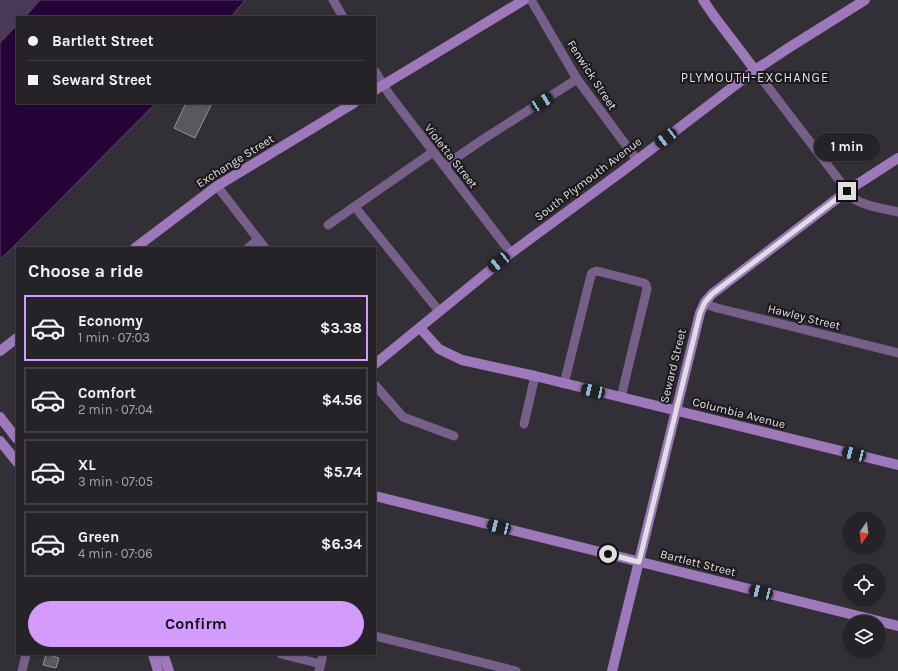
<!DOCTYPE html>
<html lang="en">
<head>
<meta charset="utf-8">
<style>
  :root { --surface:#262328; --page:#322f34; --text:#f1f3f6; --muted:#a4a4a8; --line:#424045; --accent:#d39cfc }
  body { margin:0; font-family:Karla,sans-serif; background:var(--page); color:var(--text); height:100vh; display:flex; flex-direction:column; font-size:15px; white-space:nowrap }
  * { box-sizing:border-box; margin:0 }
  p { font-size:13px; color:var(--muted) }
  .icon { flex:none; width:22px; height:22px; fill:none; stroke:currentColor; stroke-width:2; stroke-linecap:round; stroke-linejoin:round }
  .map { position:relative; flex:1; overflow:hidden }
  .panel { position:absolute; left:16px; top:247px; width:360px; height:408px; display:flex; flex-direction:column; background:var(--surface); border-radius:0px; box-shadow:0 1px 3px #0004,0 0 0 1px var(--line) }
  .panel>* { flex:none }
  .banner { position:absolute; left:16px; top:16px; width:360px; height:88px; border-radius:0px; box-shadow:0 1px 3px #0004,0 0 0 1px var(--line); display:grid; align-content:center; height:88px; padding:0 12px; background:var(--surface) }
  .needle { width:26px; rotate:194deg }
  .controls { position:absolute; left:842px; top:511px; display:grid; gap:8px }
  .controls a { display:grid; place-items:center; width:44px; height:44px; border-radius:50%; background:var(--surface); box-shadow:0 1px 3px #0004,0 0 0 1px var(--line); font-size:20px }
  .end { position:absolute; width:18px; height:18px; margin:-9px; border:5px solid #e0dee2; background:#111; box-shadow:0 0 0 2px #111 }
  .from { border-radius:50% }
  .bubble { position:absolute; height:28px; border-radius:14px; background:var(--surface); box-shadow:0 1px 3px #0004,0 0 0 1px var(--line); font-size:13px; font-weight:700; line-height:28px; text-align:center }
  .car { position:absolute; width:12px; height:24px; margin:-12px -6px; border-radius:5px; box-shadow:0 0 3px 1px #0007; background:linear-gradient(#222 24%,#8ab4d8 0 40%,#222 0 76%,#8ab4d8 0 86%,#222 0) }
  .banner b { display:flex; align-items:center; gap:14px; height:38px; font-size:15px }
  .banner b+b { border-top:1px solid var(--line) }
  .banner i { width:10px; height:10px; background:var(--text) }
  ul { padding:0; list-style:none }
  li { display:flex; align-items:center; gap:12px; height:66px; margin:0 8px 6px; padding:0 4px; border:2px solid var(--line); border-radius:0px }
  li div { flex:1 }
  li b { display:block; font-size:15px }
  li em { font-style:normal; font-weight:700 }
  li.current { border-color:var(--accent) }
  li>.icon { width:36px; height:36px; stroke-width:1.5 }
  h2 { padding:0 12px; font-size:18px; line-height:48px }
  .button { display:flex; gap:8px; margin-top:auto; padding:8px 12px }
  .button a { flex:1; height:46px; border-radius:24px; background:var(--accent); color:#111; font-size:16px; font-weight:700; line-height:46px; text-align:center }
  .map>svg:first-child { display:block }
  .green { fill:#4a3957 }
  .water { fill:#250437; stroke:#5d456a }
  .building { fill:#5a575e; stroke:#96929a }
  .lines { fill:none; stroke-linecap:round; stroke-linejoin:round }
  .street { stroke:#775f89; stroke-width:9 }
  .secondary { stroke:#9d78ba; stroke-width:10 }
  .route { stroke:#e0dee2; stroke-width:5 }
  .labels { text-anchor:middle; stroke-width:4; stroke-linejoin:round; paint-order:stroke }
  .street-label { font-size:12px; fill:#e0dee2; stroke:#1a181b }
  .neighbourhood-label { font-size:13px; letter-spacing:1px; fill:#e0dee2; stroke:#1a181b }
</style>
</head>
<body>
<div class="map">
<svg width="898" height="671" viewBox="0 0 898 671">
  <rect width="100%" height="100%" fill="#332f36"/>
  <path class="green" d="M0,0H40L25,17H17V25L0,43Z"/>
  <g class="water">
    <path d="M40,0H245L231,17H25Z"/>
    <path d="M17,25V103H156L8,252L0,259V43Z"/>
  </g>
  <g class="building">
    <path d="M186,103H212L195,138L174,128Z"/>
    <path d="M46,654L59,658L56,668L43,665Z"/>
  </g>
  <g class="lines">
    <g class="street">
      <path d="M333,0L343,17"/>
      <path d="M531,0L577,79L637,160"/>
      <path d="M755,70L852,197C861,206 886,209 898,212"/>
      <path d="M375,71L389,94L511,253"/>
      <path d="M444,166L482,140L577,79"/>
      <path d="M217,186L265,248"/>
      <path d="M355,207L439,311"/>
      <path d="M328,225L433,152"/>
      <path d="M248,248L258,239"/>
      <path d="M705,302L711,306L717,308L898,353"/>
      <path d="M564,384L591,275L592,273L597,271L644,283L646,285L647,289L621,397"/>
      <path d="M375,385L403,417L454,436"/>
      <path d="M524,424L535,376"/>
      <path d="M375,636L516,671"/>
      <path d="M281,654L321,664"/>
      <path d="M22,671L26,654"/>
      <path d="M319,671L323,654"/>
    </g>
    <g class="secondary">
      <path d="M703,0L714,16L755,70"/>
      <path d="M375,90L524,0"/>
      <path d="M135,248L217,186L354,103"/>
      <path d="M420,328L439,349L462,360L535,376L898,465"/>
      <path d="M0,351L17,338"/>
      <path d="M375,364L511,253L628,167L755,70L790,47L865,0"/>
      <path d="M0,417L17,439"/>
      <path d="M0,441L17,462"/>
      <path d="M375,496L898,626"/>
      <path d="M153,654L158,671"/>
      <path d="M163,654L169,671"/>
      <path d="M612,671L700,313L705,302L712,294L847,191L898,158"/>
    </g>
  </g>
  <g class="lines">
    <path class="route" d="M608,554L639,562L700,313L705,302L712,294L847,191"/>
  </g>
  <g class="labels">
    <g class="street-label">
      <text transform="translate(592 75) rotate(57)" y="4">Fenwick Street</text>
      <text transform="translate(451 156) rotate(52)" y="4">Violetta Street</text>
      <text transform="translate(235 161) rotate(-32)" y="4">Exchange Street</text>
      <text transform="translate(588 179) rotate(-37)" y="4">South Plymouth Avenue</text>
      <text transform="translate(804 317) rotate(14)" y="4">Hawley Street</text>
      <text transform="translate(673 366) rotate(-76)" y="4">Seward Street</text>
      <text transform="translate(739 413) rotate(14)" y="4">Columbia Avenue</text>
      <text transform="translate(698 563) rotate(14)" y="4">Bartlett Street</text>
    </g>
    <g class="neighbourhood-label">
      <text x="755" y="82">PLYMOUTH-EXCHANGE</text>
    </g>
  </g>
</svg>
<div class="controls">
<a><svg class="needle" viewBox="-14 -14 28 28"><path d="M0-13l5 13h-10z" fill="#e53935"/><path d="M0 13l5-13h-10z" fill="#a4a4a8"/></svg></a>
<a><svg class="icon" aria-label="locate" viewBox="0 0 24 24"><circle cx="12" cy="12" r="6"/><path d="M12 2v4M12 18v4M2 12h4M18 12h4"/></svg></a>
<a><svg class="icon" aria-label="layers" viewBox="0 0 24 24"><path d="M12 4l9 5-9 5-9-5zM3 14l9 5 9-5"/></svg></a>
</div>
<i class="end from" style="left:608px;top:554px"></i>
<i class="end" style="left:847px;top:191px"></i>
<div class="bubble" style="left:814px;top:133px;width:66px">1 min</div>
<i class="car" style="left:542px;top:102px;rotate:57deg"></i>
<i class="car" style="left:666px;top:138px;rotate:233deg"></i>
<i class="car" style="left:499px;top:262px;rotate:231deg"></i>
<i class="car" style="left:593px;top:391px;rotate:283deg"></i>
<i class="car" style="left:854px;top:454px;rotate:284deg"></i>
<i class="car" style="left:499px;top:527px;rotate:284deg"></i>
<i class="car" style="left:761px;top:592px;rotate:284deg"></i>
<div class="banner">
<b><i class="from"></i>Bartlett Street</b>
<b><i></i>Seward Street</b>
</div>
<section class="panel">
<h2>Choose a ride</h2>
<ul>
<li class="current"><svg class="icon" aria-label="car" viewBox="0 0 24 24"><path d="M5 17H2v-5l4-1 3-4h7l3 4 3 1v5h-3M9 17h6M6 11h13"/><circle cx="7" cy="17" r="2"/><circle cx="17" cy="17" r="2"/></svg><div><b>Economy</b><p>1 min · 07:03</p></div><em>$3.38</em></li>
<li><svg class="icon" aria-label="car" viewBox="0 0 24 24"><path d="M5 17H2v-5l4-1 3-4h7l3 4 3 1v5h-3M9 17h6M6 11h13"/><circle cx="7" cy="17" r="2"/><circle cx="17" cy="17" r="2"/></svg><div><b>Comfort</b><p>2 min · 07:04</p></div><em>$4.56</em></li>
<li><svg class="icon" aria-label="car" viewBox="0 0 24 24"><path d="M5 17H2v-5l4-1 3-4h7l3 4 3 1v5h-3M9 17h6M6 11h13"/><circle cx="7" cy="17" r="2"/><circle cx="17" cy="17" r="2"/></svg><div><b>XL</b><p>3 min · 07:05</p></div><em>$5.74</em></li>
<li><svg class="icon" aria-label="car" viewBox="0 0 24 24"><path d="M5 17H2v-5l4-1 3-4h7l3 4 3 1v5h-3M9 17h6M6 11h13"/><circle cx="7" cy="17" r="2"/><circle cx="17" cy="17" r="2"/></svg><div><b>Green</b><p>4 min · 07:06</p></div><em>$6.34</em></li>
</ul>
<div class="button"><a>Confirm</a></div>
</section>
</div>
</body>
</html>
